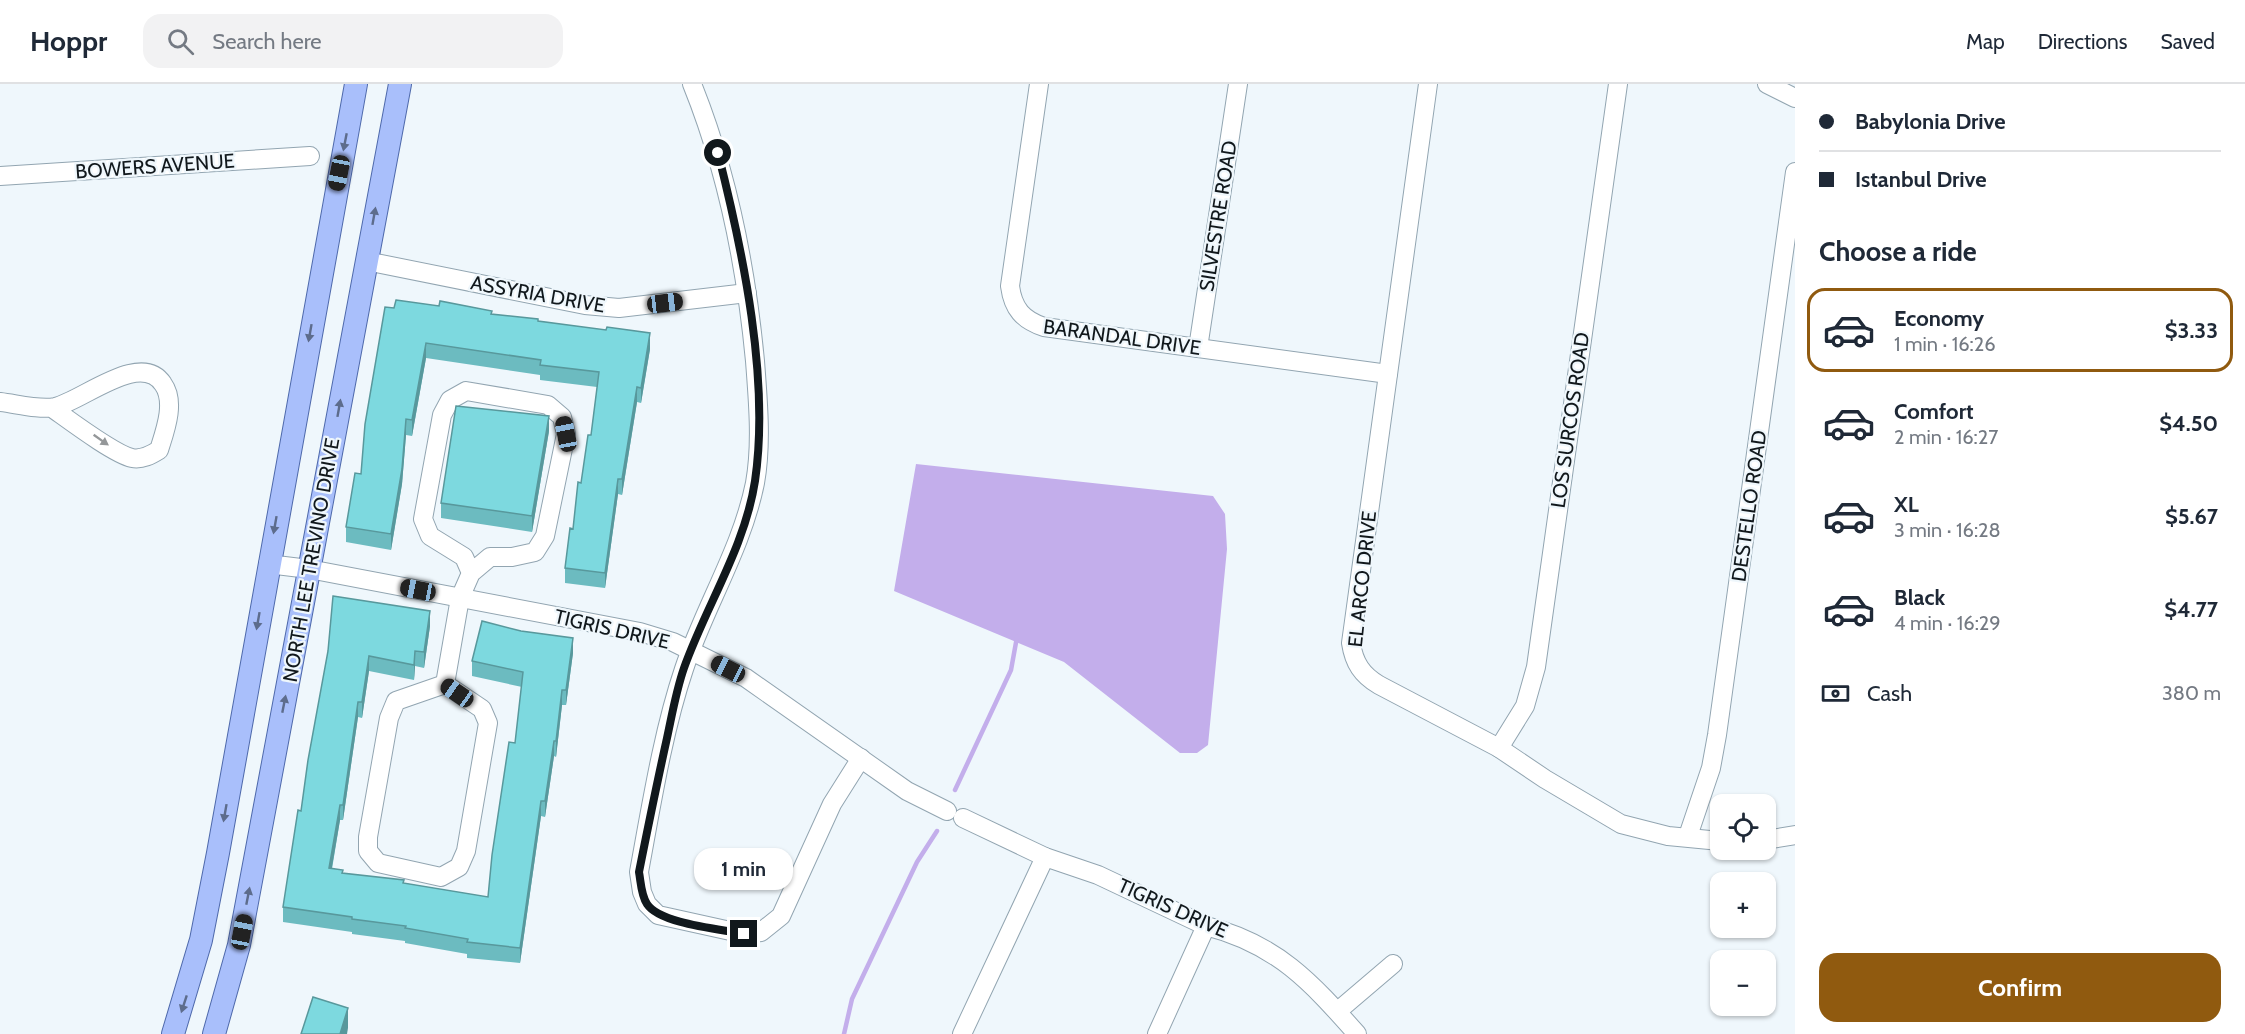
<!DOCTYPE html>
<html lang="en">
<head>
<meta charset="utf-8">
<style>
  :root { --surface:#fff; --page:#f2f2f3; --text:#1f2937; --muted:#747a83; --line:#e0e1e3; --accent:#905a0f }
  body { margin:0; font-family:Cabin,sans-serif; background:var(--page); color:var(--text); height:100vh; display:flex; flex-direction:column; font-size:22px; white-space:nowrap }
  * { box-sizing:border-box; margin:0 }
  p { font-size:20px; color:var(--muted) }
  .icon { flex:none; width:33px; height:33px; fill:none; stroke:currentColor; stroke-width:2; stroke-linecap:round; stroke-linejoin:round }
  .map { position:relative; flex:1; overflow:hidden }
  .side { display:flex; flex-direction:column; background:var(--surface); width:450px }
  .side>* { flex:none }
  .top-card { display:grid; align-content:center; height:132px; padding:0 24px; background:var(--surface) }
  .fabs { position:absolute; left:1710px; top:710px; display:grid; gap:12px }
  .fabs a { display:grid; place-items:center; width:66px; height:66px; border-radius:12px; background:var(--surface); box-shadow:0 2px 4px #0004; font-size:30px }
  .end { position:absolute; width:27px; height:27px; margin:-14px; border:8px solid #11181c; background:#fff; box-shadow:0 0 0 3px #fff }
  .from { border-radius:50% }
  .bubble { position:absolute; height:42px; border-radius:18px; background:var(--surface); box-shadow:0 2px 4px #0004; font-size:20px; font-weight:700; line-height:42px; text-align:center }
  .car { position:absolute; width:18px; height:36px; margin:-18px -9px; border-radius:8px; box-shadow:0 0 4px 2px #0007; background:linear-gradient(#222 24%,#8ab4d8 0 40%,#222 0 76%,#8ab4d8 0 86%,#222 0) }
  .top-card b { display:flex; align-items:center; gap:21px; height:57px; font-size:22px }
  .top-card b+b { border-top:2px solid var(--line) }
  .top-card i { width:15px; height:15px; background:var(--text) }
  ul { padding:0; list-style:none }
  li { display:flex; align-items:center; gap:18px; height:84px; margin:0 12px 9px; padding:0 12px; border:3px solid transparent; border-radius:18px }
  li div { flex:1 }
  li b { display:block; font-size:22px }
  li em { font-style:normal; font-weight:700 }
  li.selected { border-color:var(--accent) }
  li>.icon { width:54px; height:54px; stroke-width:1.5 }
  h2 { padding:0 24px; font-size:27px; line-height:72px }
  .pay { display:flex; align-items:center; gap:15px; height:66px; padding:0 24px; font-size:22px }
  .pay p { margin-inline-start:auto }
  .primary-button { display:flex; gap:12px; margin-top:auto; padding:12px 24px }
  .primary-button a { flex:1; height:69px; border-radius:18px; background:var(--accent); color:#fff; font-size:24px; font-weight:700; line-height:69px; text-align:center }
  header { display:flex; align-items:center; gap:36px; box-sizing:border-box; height:84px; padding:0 30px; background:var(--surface); border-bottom:2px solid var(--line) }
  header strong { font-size:28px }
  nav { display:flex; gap:33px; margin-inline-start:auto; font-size:21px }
  .search { width:420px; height:54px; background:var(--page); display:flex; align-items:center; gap:15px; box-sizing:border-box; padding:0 21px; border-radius:18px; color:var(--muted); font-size:22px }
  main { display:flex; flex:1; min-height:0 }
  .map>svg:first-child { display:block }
  .water { fill:#c3aeeb }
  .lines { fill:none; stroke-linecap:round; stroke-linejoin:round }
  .stream { stroke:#c3aeeb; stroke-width:4.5 }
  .minor-casing { stroke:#92a5b1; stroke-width:20 }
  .major-casing { stroke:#4e69ab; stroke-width:24 }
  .minor { stroke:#fff; stroke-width:18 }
  .major { stroke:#a9bffb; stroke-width:22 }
  .wall { fill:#6cbbc0 }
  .shaded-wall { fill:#58989c }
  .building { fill:#7dd9df; stroke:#58989c; stroke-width:1.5 }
  .oneway { fill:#5d6c8c }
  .oneway2 { fill:#949799 }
  .route { stroke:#11181c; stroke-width:8 }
  .labels { text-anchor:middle; stroke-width:4.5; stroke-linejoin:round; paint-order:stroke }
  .street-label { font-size:20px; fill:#11181c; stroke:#eff7fc }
</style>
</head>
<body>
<header>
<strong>Hoppr</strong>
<div class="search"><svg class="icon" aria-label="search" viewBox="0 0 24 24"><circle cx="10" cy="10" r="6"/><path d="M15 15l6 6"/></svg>Search here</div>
<nav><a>Map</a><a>Directions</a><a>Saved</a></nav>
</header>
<main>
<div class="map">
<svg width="1795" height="950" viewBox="0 0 1795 950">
  <rect width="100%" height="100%" fill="#eff7fc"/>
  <path class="water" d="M916,380L1213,412L1225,430L1227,465L1208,661L1197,669H1180L1064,578L894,507Z"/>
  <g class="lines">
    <g class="stream">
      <path d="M955,706L1011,586L1017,553"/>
      <path d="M844,950L852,915L917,778L937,747"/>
    </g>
    <defs>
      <g id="minor">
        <path d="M692,0C728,89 746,182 755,277C758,317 762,360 755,399C742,464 705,522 684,585C663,647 651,723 639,788L642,808L647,820L658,831L744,850L761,848L781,832L832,720L861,674"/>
        <path d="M1039,0L1010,202C1013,225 1023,236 1044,243L1388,290"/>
        <path d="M1428,0L1351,559C1354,579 1362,591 1379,601L1499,664L1545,695L1621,740L1668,752L1720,757"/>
        <path d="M1767,0L1795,14"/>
        <path d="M0,92L310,72"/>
        <path d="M366,177L585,221L619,224L747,209"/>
        <path d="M1198,264L1238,0"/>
        <path d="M0,318C17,320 39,326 55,323C82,317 141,266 163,300C176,318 165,347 159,366C151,371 142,376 132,374C114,370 69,336 52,324"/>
        <path d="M268,480L309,485L640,548L673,558L746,594L907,707L947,727"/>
        <path d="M445,600L482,625L488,639L466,767L459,783L441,793L378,779L368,767V753L389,634L396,617L445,600L460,514L471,489L490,473H512L535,468L545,452L566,350L562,333L548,321L466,307L450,316L442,331L423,435L430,452L464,473L471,489"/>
        <path d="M1499,664L1525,622L1536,583L1618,0"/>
        <path d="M963,734L1045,773L1098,791L1206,842C1277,860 1311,898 1357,950"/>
        <path d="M1688,752L1711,684L1717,651L1795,88"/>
        <path d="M1766,756L1795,751"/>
        <path d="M1339,926L1393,880"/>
        <path d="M962,950L1045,773"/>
        <path d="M1157,950L1206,842"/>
      </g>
      <g id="major">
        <path d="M173,950L201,856L218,769L356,0"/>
        <path d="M214,950L239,861L400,0"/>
      </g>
    </defs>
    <use href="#minor" class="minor-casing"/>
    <use href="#major" class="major-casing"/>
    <use href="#minor" class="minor"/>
    <use href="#major" class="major"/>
  </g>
  <g class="wall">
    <path d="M394,224L492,230L538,237L650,265L641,319L637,318L622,411L618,410L605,504L565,499V484L591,351L597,303L540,296V291L426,274L412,352L406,351L402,400L391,466L346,458V443L361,390Z"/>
    <path d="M549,347L532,448L441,434V419Z"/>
    <path d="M430,542L424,584L415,582L414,596L369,587L362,634L358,633L343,736H340L332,785L343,789L488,813L515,659L522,603L472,592V577L573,569L566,621H562L556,673L554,672L545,733L541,732L520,879L467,874V870L405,859V857L352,850V848L283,838V823L301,727L328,567Z"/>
  </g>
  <g class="shaded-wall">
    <path d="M650,249V265L641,319V304Z"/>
    <path d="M426,259V274L412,352V336Z"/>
    <path d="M637,303V318L622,411V395Z"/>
    <path d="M549,332V347L532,448V432Z"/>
    <path d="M406,335V351L402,400L391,466V450Z"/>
    <path d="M618,395V410L605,504V489Z"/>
    <path d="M430,527V542L424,584V568Z"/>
    <path d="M573,554V569L566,621V606Z"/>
    <path d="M415,567V582L414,596V581Z"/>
    <path d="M369,572V587L362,634V618Z"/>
    <path d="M562,606V621L556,673V657Z"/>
    <path d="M358,618V633L343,736V721Z"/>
    <path d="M554,657V672L545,733V717Z"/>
    <path d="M541,717V732L520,879V864Z"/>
    <path d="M340,721V736L329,800V784Z"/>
    <path d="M348,924V944L347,950H340Z"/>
  </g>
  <g class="building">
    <path d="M396,216L439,222L440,217L492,227L491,230L538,235V237L606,246L607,243L650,249L641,304L637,303L622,395H618L605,489L565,484L570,444L573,445L578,398L581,399L588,351H591L599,288L540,281L541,276L426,259L412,336L406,335L402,385L391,450L346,443L355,389L361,390L365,340L385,223L394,224Z"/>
    <path d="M456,322L549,332L532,432L441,419Z"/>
    <path d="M333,512L430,527L424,568L415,567L414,581L369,572L362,618H358L343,721H340L329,784L343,786L342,789L404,796L403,799L488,813L492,771L509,658L515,659L523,588L472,577L482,537L521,547L573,554L566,606H562L556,657H554L545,717H541L520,864L467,858L468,855L405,844L406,842L352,835V833L283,823L298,726L301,727L308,676L328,567Z"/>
    <path d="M313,913L348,924L340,950H301Z"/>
  </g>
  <defs><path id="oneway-solid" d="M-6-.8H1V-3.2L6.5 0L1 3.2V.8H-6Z" transform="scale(1.5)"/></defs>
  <g class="oneway">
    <use href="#oneway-solid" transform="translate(345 58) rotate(101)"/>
    <use href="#oneway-solid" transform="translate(374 132) rotate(-80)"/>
    <use href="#oneway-solid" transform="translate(310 249) rotate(100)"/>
    <use href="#oneway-solid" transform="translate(339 324) rotate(-80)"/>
    <use href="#oneway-solid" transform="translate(275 441) rotate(100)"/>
    <use href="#oneway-solid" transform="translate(258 537) rotate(100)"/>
    <use href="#oneway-solid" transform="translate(284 620) rotate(-79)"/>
    <use href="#oneway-solid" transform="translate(225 729) rotate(100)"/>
    <use href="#oneway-solid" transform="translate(248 812) rotate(-79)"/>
    <use href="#oneway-solid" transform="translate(184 920) rotate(108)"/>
  </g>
  <use class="oneway2" href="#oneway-solid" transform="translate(101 356) rotate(35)"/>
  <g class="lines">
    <path class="route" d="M718,69C743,168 770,296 755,397C745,463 706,522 684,584C676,607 672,631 667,654C657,699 648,743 639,788C641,799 641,811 647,820C660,840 720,845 744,850"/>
  </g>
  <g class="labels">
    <g class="street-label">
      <text transform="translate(155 82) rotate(-4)" y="7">BOWERS AVENUE</text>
      <text transform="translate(1218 132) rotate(-81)" y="7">SILVESTRE ROAD</text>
      <text transform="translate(538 210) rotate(10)" y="7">ASSYRIA DRIVE</text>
      <text transform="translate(1122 253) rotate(8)" y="7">BARANDAL DRIVE</text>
      <text transform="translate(1570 336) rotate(-82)" y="7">LOS SURCOS ROAD</text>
      <text transform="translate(1749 422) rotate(-82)" y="7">DESTELLO ROAD</text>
      <text transform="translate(311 476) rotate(-80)" y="7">NORTH LEE TREVINO DRIVE</text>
      <text transform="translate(1362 495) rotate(-84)" y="7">EL ARCO DRIVE</text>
      <text transform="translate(612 545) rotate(13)" y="7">TIGRIS DRIVE</text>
      <text transform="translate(1173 824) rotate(24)" y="7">TIGRIS DRIVE</text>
    </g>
  </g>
</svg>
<div class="fabs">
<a><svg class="icon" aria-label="locate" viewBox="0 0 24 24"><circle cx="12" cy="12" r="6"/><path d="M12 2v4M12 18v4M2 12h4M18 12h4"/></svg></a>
<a>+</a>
<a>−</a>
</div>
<i class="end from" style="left:718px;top:69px"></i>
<i class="end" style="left:744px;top:850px"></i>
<div class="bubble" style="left:694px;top:764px;width:99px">1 min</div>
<i class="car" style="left:339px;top:89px;rotate:191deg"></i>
<i class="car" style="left:665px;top:219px;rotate:83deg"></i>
<i class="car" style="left:566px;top:350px;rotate:349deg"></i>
<i class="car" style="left:418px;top:506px;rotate:281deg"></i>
<i class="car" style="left:728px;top:585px;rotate:297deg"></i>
<i class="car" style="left:457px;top:609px;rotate:305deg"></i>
<i class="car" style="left:242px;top:848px;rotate:11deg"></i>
</div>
<section class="side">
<div class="top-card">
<b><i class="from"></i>Babylonia Drive</b>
<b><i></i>Istanbul Drive</b>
</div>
<h2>Choose a ride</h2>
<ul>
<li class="selected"><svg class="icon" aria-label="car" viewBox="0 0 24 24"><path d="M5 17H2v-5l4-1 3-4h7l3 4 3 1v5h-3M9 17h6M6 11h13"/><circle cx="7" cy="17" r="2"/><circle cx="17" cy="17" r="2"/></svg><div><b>Economy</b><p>1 min · 16:26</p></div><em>$3.33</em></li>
<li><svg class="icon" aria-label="car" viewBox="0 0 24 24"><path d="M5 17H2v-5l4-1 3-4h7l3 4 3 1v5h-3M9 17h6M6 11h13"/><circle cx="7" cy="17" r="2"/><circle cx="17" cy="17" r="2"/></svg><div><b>Comfort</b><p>2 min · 16:27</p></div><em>$4.50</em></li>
<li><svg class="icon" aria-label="car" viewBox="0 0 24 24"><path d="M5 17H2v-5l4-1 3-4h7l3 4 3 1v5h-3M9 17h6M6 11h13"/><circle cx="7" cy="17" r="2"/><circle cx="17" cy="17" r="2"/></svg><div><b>XL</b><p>3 min · 16:28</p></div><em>$5.67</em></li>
<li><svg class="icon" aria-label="car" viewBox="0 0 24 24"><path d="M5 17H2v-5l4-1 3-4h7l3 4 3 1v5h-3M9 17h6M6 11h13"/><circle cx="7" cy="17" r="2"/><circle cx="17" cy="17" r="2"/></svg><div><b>Black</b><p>4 min · 16:29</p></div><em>$4.77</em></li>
</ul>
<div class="pay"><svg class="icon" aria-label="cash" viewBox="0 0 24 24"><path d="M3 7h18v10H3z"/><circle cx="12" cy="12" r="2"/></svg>Cash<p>380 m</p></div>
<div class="primary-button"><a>Confirm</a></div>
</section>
</main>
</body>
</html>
